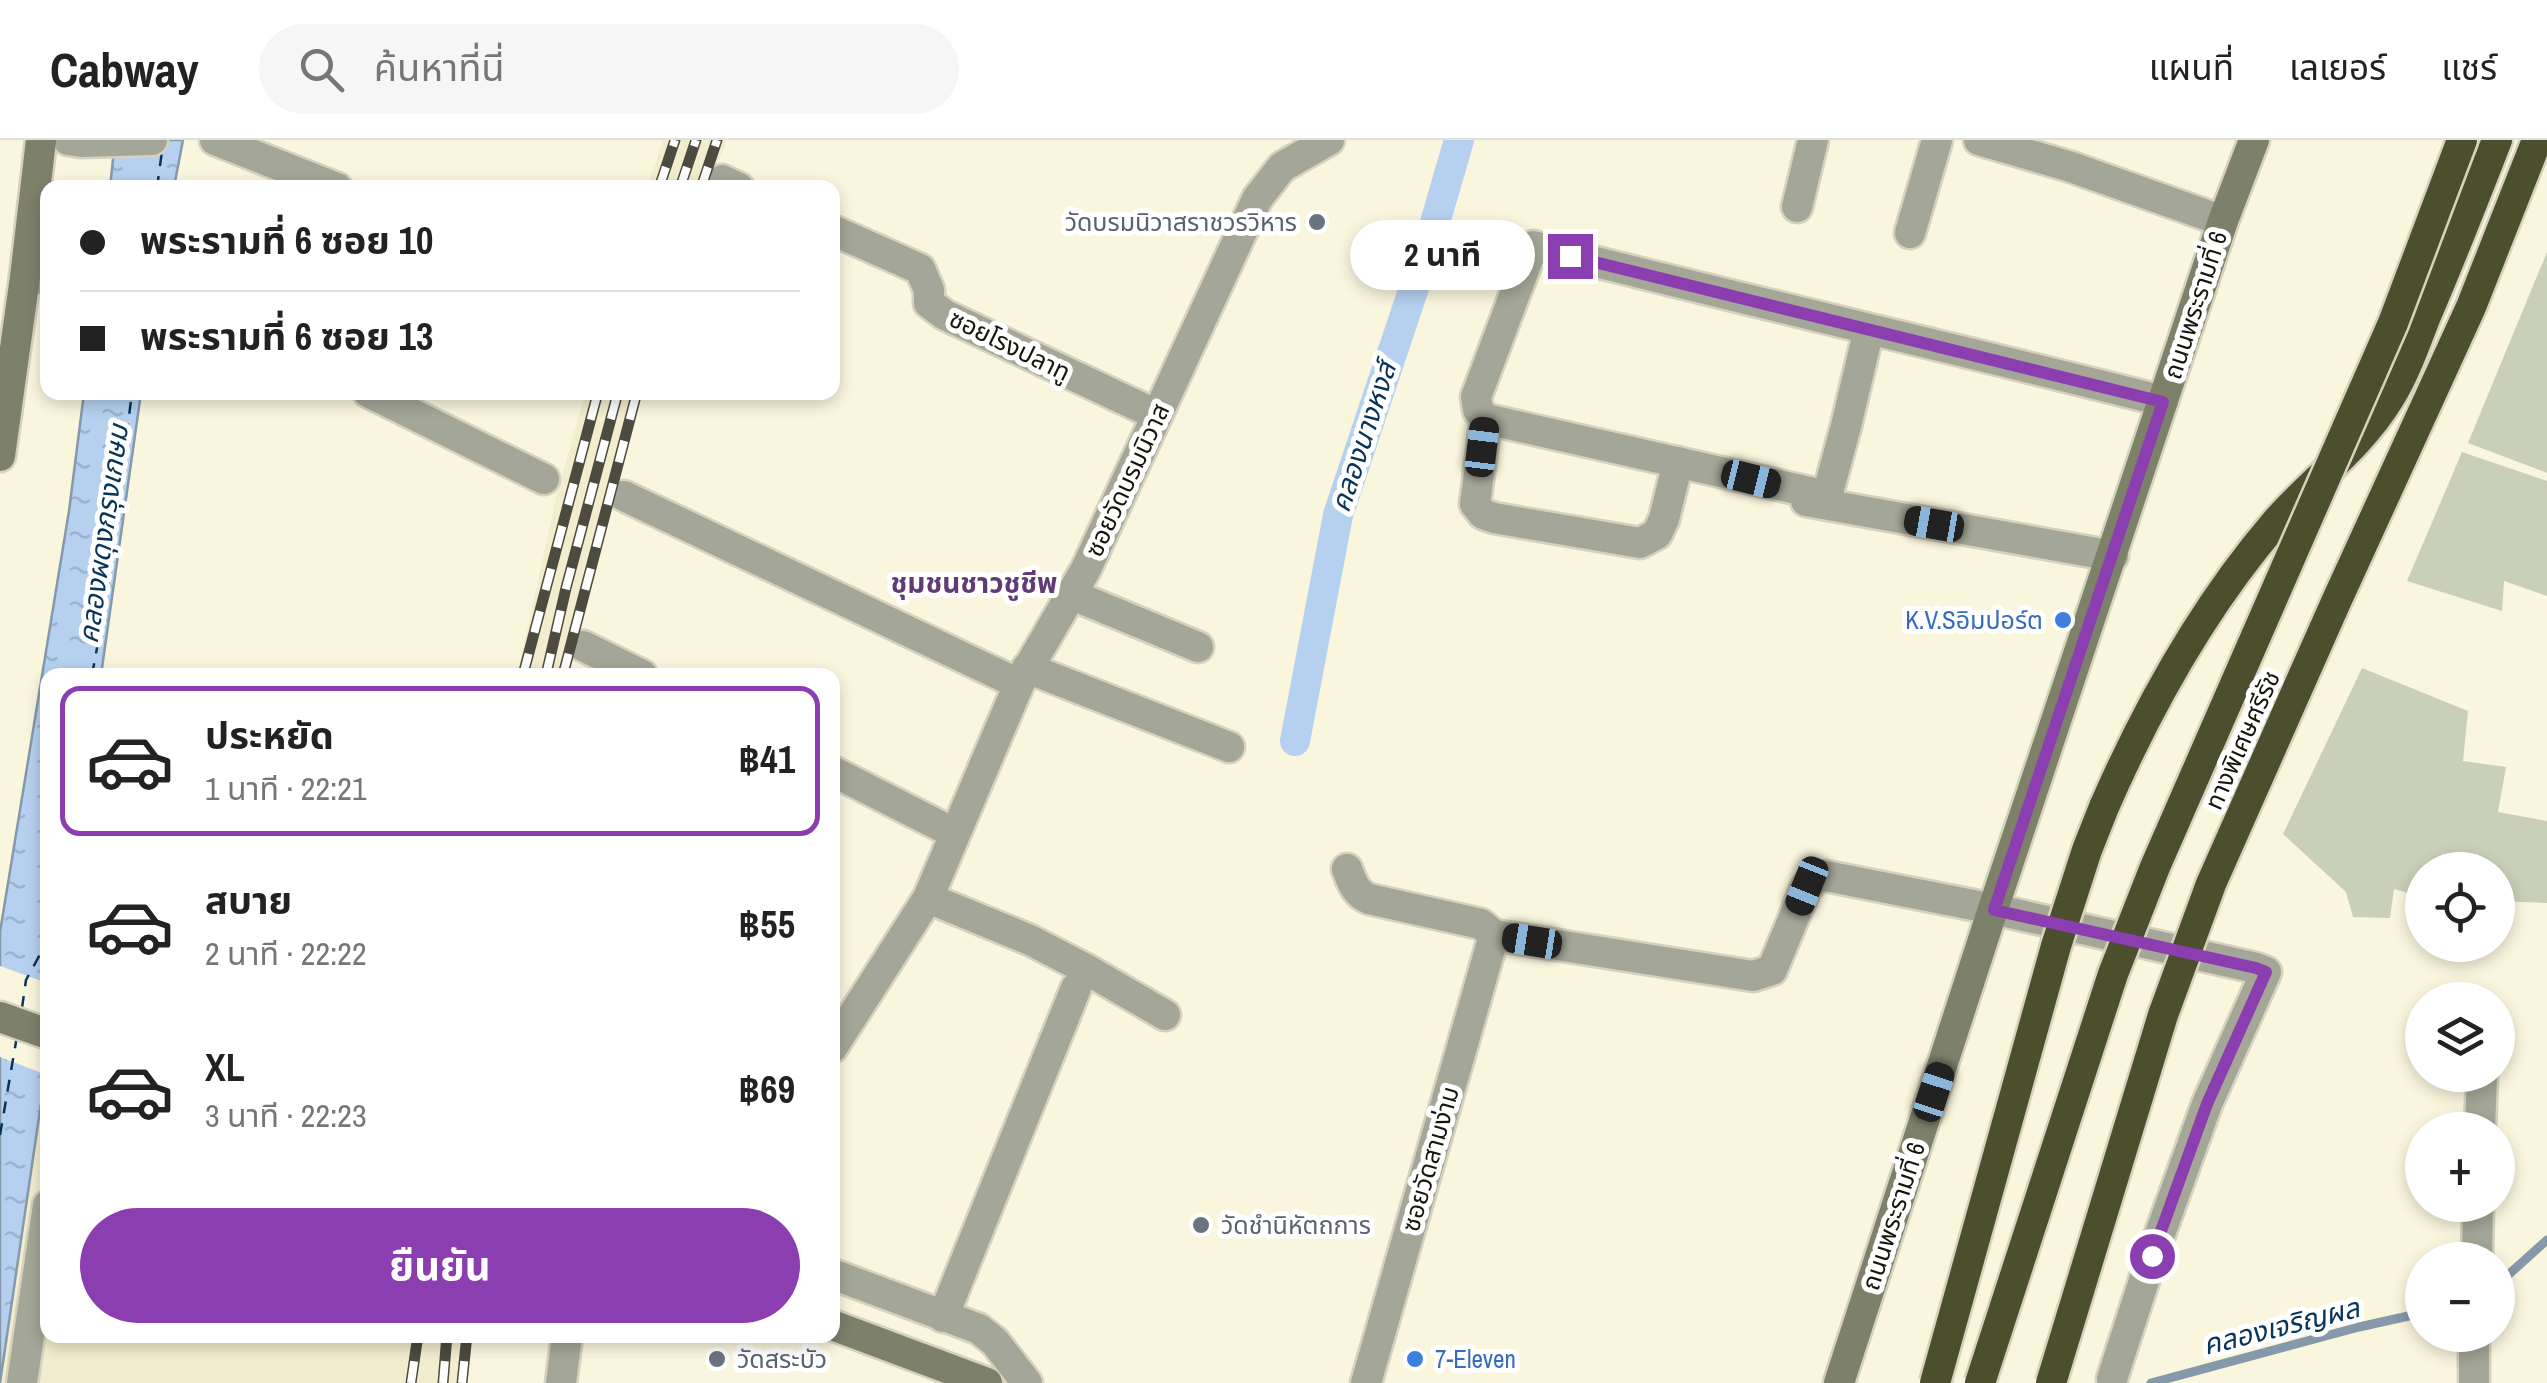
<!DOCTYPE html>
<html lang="th">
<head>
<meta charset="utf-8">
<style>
  :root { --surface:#fff; --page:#f6f6f6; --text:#222; --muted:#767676; --line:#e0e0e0; --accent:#8b3eaf }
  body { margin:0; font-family:"Archivo Narrow","Noto Sans Thai",sans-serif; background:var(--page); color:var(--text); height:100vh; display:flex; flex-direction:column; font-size:38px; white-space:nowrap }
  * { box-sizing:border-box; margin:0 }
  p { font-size:32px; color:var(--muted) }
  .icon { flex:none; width:55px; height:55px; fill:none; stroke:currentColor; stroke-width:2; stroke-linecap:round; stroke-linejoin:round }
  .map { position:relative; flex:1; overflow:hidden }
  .sheet { position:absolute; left:40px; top:528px; width:800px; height:675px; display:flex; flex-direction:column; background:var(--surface); border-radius:20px; box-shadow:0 5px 15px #0003 }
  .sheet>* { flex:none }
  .guide { position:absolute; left:40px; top:40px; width:800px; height:220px; border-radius:20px; box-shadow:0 5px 15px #0003; display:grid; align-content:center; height:220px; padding:0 40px; background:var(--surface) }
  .buttons { position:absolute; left:2405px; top:712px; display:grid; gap:20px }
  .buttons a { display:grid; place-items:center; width:110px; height:110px; border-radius:50%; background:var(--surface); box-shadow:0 5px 15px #0003; font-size:50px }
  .end { position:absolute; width:45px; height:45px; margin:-22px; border:12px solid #8b3eaf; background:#fff; box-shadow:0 0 0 5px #fff }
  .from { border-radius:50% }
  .bubble { position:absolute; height:70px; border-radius:35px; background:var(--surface); box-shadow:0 5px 15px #0003; font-size:32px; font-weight:700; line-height:70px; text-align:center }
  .car { position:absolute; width:30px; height:60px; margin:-30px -15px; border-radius:12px; box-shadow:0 0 8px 2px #0007; background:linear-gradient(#222 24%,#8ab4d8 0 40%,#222 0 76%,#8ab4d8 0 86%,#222 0) }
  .guide b { display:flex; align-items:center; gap:35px; height:95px; font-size:38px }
  .guide b+b { border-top:2px solid var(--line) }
  .guide i { width:25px; height:25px; background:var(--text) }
  ul { padding:18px 0 0; list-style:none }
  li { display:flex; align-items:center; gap:30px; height:150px; margin:0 20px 15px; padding:0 20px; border:5px solid transparent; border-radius:20px }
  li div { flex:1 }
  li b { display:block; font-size:38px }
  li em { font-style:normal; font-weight:700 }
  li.selected { border-color:var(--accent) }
  li>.icon { width:90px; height:90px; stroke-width:1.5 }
  .button { display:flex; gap:20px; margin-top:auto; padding:20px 40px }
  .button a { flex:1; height:115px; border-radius:60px; background:var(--accent); color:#fff; font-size:40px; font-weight:700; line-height:115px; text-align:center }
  header { display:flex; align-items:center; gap:60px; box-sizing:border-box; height:140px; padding:0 50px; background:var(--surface); border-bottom:2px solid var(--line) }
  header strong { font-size:48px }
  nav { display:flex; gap:55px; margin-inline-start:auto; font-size:35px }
  .search { width:700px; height:90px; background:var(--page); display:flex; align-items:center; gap:25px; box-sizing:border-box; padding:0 35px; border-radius:55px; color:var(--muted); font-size:38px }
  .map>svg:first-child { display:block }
  .built { fill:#f2edcd }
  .grass { fill:#c9d0b7 }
  .water { fill:url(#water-ripples); stroke:#8599ab; stroke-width:2.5 }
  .pier { fill:#faf6de }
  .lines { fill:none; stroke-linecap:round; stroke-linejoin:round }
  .stream { stroke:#8599ab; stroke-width:9 }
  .canal { stroke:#b5d1ef; stroke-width:30 }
  .ferry { stroke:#08345a; stroke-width:2.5; stroke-dasharray:12 10; stroke-linecap:butt }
  .minor-casing { stroke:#d6d2bd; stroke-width:35 }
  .tertiary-casing { stroke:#d6d2bd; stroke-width:35 }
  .secondary-casing { stroke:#d6d2bd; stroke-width:35 }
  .motorway-casing { stroke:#d6d2bd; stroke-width:35 }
  .minor { stroke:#a4a797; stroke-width:30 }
  .tertiary { stroke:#a4a797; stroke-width:30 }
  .secondary { stroke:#7e816a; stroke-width:30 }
  .motorway { stroke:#4c4f2e; stroke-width:30 }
  .rail-casing { stroke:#4d4b3f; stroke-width:11 }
  .rail { stroke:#fff; stroke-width:8; stroke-dasharray:22; stroke-linecap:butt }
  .motorway-bridge-casing { stroke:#d6d2bd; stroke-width:35; stroke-linecap:butt }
  .motorway-bridge { stroke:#4c4f2e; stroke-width:30 }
  .route { stroke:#8b3eaf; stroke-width:12 }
  .worship-dot { fill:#6b7280; stroke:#fff; stroke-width:4 }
  .shop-dot { fill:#3f7fe0; stroke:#fff; stroke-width:4 }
  .labels { text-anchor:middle; stroke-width:10; stroke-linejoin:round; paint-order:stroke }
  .worship-label { font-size:25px; fill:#5b616d; stroke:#fff; text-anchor:start }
  .street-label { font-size:25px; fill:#16150d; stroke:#fff }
  .shop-label { font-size:25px; fill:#366cbe; stroke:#fff; text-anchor:end }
  .water-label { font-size:28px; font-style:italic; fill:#08345a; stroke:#fff }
  .neighbourhood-label { font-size:28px; font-weight:bold; fill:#603b74; stroke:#fff }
</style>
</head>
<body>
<header>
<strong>Cabway</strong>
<div class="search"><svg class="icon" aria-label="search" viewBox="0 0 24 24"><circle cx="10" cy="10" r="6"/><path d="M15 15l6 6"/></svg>ค้นหาที่นี่</div>
<nav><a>แผนที่</a><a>เลเยอร์</a><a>แชร์</a></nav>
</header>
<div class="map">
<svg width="2547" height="1243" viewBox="0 0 2547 1243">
  <defs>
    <pattern id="water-ripples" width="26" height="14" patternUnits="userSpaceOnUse" patternTransform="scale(2.5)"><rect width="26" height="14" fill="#b5d1ef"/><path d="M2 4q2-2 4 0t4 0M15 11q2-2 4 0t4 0" fill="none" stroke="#9bb3cc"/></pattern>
  </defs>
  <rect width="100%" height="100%" fill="#faf6de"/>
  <g class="built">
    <path d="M663,0H727L708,47L647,48Z"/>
    <path d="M585,253H638L608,354L565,535H517L557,354Z"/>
    <path d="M45,934L48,935V1195H466L463,1243H1Z"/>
  </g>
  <g class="grass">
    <path d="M2547,112V333L2468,303Z"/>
    <path d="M2462,312L2547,341V456L2504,441L2502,471L2407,441Z"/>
    <path d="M2362,528L2468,571L2463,621L2506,627L2498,672L2547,681V763L2498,761V730H2422V757L2394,749L2390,778L2353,777L2346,752L2283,694Z"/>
  </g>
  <g class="water">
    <path d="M115,0H183L174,47L110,48Z"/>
    <path d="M84,253H141L101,535H48V916L0,1243V792L69,371Z"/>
  </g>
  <path class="pier" d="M0,826L47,843V935L0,917Z"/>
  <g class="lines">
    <g class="stream">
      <path d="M2498,1144L2547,1100"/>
      <path d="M2151,1243L2359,1187L2422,1173"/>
    </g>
    <path class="canal" d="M1295,601L1338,375L1430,100L1459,0"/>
    <g class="ferry">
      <path d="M157,48L162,11"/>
      <path d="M92,535L107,454L132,252"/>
      <path d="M22,868L26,840L48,800"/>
      <path d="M0,995L17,896"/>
    </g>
    <defs>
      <g id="minor">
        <path d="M68,0L81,2L152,0"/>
        <path d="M215,0L337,48"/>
        <path d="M1979,0L2071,27L2223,81"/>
        <path d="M722,40L739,48"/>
        <path d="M1797,67L1813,0"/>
        <path d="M832,90L920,129L929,150V163L945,175L1157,275"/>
        <path d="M1910,93L1937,0"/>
        <path d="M25,137L48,140"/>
        <path d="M1869,189L1846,286L1827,356L1486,279L1478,270L1476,257L1533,106C1743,160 1954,208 2163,261"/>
        <path d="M368,252L544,339"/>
        <path d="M1486,279L1475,364L1483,374L1494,378L1640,403L1657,394L1664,379L1678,322"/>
        <path d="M624,356L1019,544"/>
        <path d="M1806,361L2113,416"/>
        <path d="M1070,454L1198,507"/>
        <path d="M583,506L642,535"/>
        <path d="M1027,528L1229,607"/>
        <path d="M832,631L954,693"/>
        <path d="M1347,729C1352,742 1355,753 1369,759L1481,784L1494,795L1753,836L1772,830L1807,746L1817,738L1826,736L1993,769L2256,828L2266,832L2207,964L2152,1116L2112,1239"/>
        <path d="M928,758L1030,800L1084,828L1165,875"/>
        <path d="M832,908L928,758L1019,544L1086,429L1257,59L1282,27L1329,0"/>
        <path d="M2480,990L2482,935"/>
        <path d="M2477,1120L2478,1065"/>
        <path d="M832,1134L979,1189L995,1202L1027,1243"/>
        <path d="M943,1177L1076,848"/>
        <path d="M22,1243L48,1065"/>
        <path d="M1366,1243L1494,795"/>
        <path d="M2474,1243V1195"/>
      </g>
      <path id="tertiary" d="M561,1243L567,1195"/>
      <g id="secondary">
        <path d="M0,316L25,137L41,0"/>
        <path d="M0,877L48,894"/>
        <path d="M832,1185L987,1243"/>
        <path d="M1839,1243L1993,769L2223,81L2254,0"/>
      </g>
      <path id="motorway" d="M2104,667C2149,564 2203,467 2276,382C2313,340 2359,308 2389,259C2405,234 2415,204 2426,176C2451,118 2474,59 2497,0"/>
    </defs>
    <use href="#minor" class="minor-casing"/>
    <use href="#tertiary" class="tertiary-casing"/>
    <use href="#secondary" class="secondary-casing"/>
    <use href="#motorway" class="motorway-casing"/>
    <use href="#minor" class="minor"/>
    <use href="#tertiary" class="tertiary"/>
    <use href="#secondary" class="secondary"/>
    <use href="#motorway" class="motorway"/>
    <defs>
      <g id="rail">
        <path d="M659,48L675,0"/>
        <path d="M680,48L696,0"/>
        <path d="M701,48L717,0"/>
        <path d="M523,535L598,252"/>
        <path d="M546,535L566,448L618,252"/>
        <path d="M563,535L637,252"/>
        <path d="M411,1243L418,1195"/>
        <path d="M443,1243L447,1195"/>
        <path d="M462,1243L467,1195"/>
      </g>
    </defs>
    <use href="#rail" class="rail-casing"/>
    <use href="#rail" class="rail"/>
    <defs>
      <g id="motorway-bridge">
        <path d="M1935,1243L2056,806L2087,710L2104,667"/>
        <path d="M1980,1243L2113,834L2155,727L2393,183L2462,0"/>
        <path d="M2051,1243L2163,875L2211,744L2336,462L2471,167L2537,0"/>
      </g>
    </defs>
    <use href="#motorway-bridge" class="motorway-bridge-casing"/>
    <use href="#motorway-bridge" class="motorway-bridge"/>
  </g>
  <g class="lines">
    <path class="route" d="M1570,116L2163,262L1994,770L2256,828L2266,832L2207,964L2152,1116"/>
  </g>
  <g class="worship-dot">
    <circle cx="1317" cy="82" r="10"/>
    <circle cx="1201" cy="1085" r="10"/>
    <circle cx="717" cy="1219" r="10"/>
  </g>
  <g class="shop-dot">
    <circle cx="2063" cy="480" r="10"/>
    <circle cx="1415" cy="1219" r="10"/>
  </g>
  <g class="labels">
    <g class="worship-label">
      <text x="1297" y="91" text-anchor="end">วัดบรมนิวาสราชวรวิหาร</text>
      <text x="1221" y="1094">วัดชำนิหัตถการ</text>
      <text x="737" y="1228">วัดสระบัว</text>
    </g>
    <g class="street-label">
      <text transform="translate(2195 165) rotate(-72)" y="9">ถนนพระรามที่ 6</text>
      <text transform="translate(1010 205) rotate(26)" y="9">ซอยโรงปลาทู</text>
      <text transform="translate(1127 340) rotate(-65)" y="9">ซอยวัดบรมนิวาส</text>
      <text transform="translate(2242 600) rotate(-66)" y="9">ทางพิเศษศรีรัช</text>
      <text transform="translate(1430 1019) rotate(-74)" y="9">ซอยวัดสามง่าม</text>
      <text transform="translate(1893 1076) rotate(-72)" y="9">ถนนพระรามที่ 6</text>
    </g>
    <g class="shop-label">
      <text x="2043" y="489">K.V.Sอิมปอร์ต</text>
      <text x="1435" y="1228" text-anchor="start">7-Eleven</text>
    </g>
    <g class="water-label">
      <text transform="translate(1363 297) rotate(-72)" y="10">คลองนางหงส์</text>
      <text transform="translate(103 394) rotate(-82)" y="10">คลองผดุงกรุงเกษม</text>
      <text transform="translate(2281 1186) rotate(-14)" y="10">คลองเจริญผล</text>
    </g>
    <g class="neighbourhood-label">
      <text x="974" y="453">ชุมชนชาวชูชีพ</text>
    </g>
  </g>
</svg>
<div class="buttons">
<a><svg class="icon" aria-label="locate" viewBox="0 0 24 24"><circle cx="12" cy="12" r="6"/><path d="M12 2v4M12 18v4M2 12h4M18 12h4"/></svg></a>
<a><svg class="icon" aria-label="layers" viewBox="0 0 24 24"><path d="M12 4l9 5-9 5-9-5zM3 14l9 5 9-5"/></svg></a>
<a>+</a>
<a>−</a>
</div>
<i class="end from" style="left:2152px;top:1116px"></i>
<i class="end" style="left:1570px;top:116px"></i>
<div class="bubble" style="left:1350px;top:80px;width:185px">2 นาที</div>
<i class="car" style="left:1482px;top:307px;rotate:7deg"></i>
<i class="car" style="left:1751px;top:339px;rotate:104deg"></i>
<i class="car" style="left:1934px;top:384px;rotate:280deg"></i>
<i class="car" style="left:1807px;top:746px;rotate:202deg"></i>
<i class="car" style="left:1532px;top:801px;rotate:279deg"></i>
<i class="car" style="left:1934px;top:952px;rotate:18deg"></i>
<div class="guide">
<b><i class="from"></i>พระรามที่ 6 ซอย 10</b>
<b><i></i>พระรามที่ 6 ซอย 13</b>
</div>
<section class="sheet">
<ul>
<li class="selected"><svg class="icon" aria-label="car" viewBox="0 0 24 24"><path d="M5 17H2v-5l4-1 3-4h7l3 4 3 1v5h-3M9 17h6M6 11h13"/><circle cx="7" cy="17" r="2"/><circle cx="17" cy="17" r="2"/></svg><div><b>ประหยัด</b><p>1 นาที · 22:21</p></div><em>฿41</em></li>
<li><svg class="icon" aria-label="car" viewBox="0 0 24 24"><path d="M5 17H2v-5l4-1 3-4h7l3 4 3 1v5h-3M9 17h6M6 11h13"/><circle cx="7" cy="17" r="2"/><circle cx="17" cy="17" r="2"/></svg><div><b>สบาย</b><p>2 นาที · 22:22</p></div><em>฿55</em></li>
<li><svg class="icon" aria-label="car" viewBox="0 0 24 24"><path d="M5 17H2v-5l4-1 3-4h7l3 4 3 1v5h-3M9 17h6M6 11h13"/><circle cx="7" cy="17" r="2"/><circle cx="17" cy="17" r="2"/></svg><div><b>XL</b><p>3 นาที · 22:23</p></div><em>฿69</em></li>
</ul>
<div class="button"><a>ยืนยัน</a></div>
</section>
</div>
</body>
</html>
